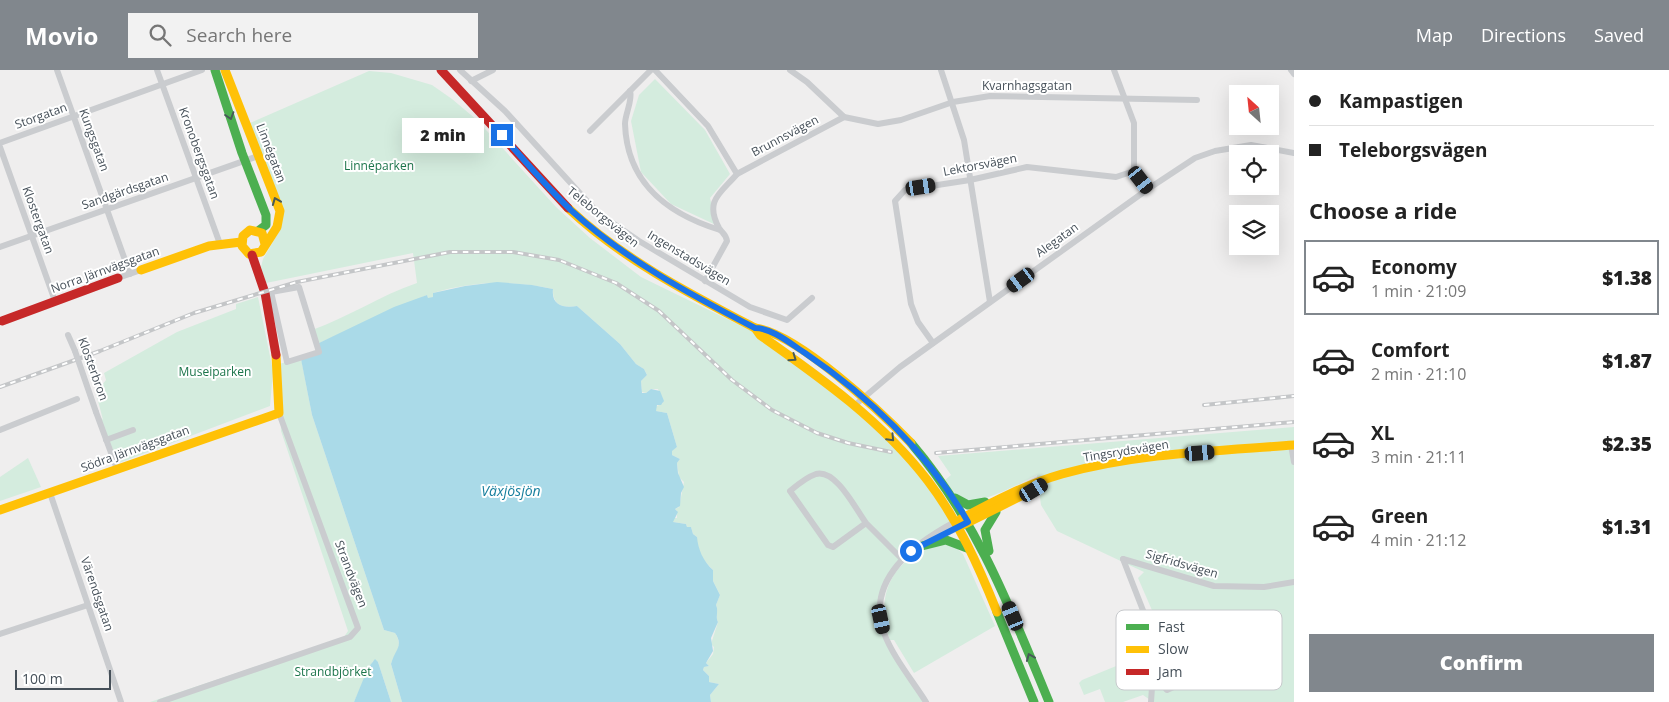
<!DOCTYPE html>
<html lang="en">
<head>
<meta charset="utf-8">
<style>
  :root { --surface:#fff; --page:#f2f2f2; --text:#222; --muted:#767676; --line:#e0e0e0; --accent:#81878d }
  body { margin:0; font-family:"Open Sans",sans-serif; background:var(--page); color:var(--text); height:100vh; display:flex; flex-direction:column; font-size:19px; white-space:nowrap }
  * { box-sizing:border-box; margin:0 }
  p { font-size:16px; color:var(--muted) }
  .icon { flex:none; width:28px; height:28px; fill:none; stroke:currentColor; stroke-width:2; stroke-linecap:round; stroke-linejoin:round }
  .map { position:relative; flex:1; overflow:hidden }
  .panel { display:flex; flex-direction:column; background:var(--surface); width:375px }
  .panel>* { flex:none }
  .hud { display:grid; align-content:center; height:110px; padding:0 15px; background:var(--surface) }
  .needle { width:32px; rotate:333deg }
  .controls { position:absolute; left:1229px; top:15px; display:grid; gap:10px }
  .controls a { display:grid; place-items:center; width:50px; height:50px; border-radius:0px; background:var(--surface); box-shadow:0 5px 20px #0002; font-size:25px }
  .scale { position:absolute; left:15px; bottom:12px; width:96px; box-sizing:border-box; padding-left:5px; border:2px solid #465059; border-top:0; font-size:14px; line-height:18px; white-space:nowrap; color:#465059; -webkit-text-stroke:4px #fff; paint-order:stroke }
  .end { position:absolute; width:22px; height:22px; margin:-11px; border:6px solid #1a73e8; background:#fff; box-shadow:0 0 0 2px #fff }
  .from { border-radius:50% }
  .bubble { position:absolute; height:35px; border-radius:0px; background:var(--surface); box-shadow:0 5px 20px #0002; font-size:16px; font-weight:800; line-height:35px; text-align:center }
  .car { position:absolute; width:15px; height:30px; margin:-15px -8px; border-radius:6px; box-shadow:0 0 4px 1px #0007; background:linear-gradient(#222 24%,#8ab4d8 0 40%,#222 0 76%,#8ab4d8 0 86%,#222 0) }
  .hud b { display:flex; align-items:center; gap:18px; height:48px; font-size:19px }
  .hud b+b { border-top:1px solid var(--line) }
  .hud i { width:12px; height:12px; background:var(--text) }
  ul { padding:0; list-style:none }
  li { display:flex; align-items:center; gap:15px; height:75px; margin:0 10px 8px; padding:0 5px; border:2px solid transparent; border-radius:0px }
  li div { flex:1 }
  li b { display:block; font-size:19px }
  li em { font-style:normal; font-weight:800 }
  li.active { border-color:var(--accent) }
  li>.icon { width:45px; height:45px; stroke-width:1.5 }
  h2 { padding:0 15px; font-size:22px; line-height:60px }
  .action { display:flex; gap:10px; margin-top:auto; padding:10px 15px }
  .action a { flex:1; height:58px; border-radius:0px; background:var(--accent); color:#fff; font-size:20px; font-weight:800; line-height:58px; text-align:center }
  header { display:flex; align-items:center; gap:30px; box-sizing:border-box; height:70px; padding:0 25px; background:var(--accent); color:#fff }
  header strong { font-size:24px }
  nav { display:flex; gap:28px; margin-inline-start:auto; font-size:18px }
  .search { width:350px; height:45px; background:var(--page); display:flex; align-items:center; gap:12px; box-sizing:border-box; padding:0 18px; border-radius:0px; color:var(--muted); font-size:19px }
  main { display:flex; flex:1; min-height:0 }
  .map>svg:first-child { display:block }
  .green { fill:#d4ecde }
  .water { fill:#aadae8 }
  .lines { fill:none; stroke-linecap:round; stroke-linejoin:round }
  .street { stroke:#cacccf; stroke-width:6 }
  .fast { stroke:#4caf50; stroke-width:9 }
  .slow { stroke:#ffc107; stroke-width:9 }
  .jam { stroke:#c62828; stroke-width:9 }
  .rail-casing { stroke:#c4c6c8; stroke-width:4 }
  .rail { stroke:#fff; stroke-width:2; stroke-dasharray:5.5; stroke-linecap:butt }
  .street-bridge { stroke:#cacccf; stroke-width:6 }
  .oneway { stroke:#475a58 }
  .route { stroke:#1a73e8; stroke-width:6 }
  .labels { text-anchor:middle; stroke-width:4; stroke-linejoin:round; paint-order:stroke }
  .street-label { font-size:12px; fill:#465059; stroke:#fff }
  .park-label { font-size:12px; fill:#1c754b; stroke:#fff }
  .water-label { font-size:14px; font-style:italic; fill:#157e9d; stroke:#fff }
  .key { fill:#fff; stroke:#c8cacd; stroke-width:1 }
  .key-label { font-size:14px; fill:#465059 }
</style>
</head>
<body>
<header>
<strong>Movio</strong>
<div class="search"><svg class="icon" aria-label="search" viewBox="0 0 24 24"><circle cx="10" cy="10" r="6"/><path d="M15 15l6 6"/></svg>Search here</div>
<nav><a>Map</a><a>Directions</a><a>Saved</a></nav>
</header>
<main>
<div class="map">
<svg width="1294" height="632" viewBox="0 0 1294 632">
  <rect width="100%" height="100%" fill="#efeeee"/>
  <g class="green">
    <path d="M369,1L391,3L432,15L452,29L477,50L556,137L590,168L641,207L760,265L829,313L910,388L957,458L918,477L891,503L881,536L883,561L926,632H711L710,625L719,614L709,612V606L703,600L704,597L709,596L706,593L713,584L714,577L711,574L718,552C715,547 719,541 716,535L720,525L713,511V500L701,487L696,474L697,467L693,464L691,457H687L686,454L673,452V448H677V441L675,439L679,437L684,412L679,407L677,393L680,389L672,385L671,381L677,377L667,343L656,341L655,337L663,333L658,319H651L646,323L642,322L641,311L647,305L644,299L636,294L620,274L577,236C564,238 552,236 553,219C512,210 473,211 433,223L434,227L428,229L427,225L317,274L312,260C349,247 381,225 417,213L413,183L266,213L261,197L263,189L280,160L283,146L250,53Z"/>
    <path d="M655,9L705,60L730,104L710,128L716,155L671,134L641,102L631,51L639,25Z"/>
    <path d="M258,227L273,301L270,336L119,393L96,342L103,350L96,323L106,310L104,303L177,262L236,239V234Z"/>
    <path d="M301,288L312,345L384,560L395,563C404,576 395,582 391,594L402,632H391L378,592L373,591L354,632H150L344,567L348,561L281,361L279,294Z"/>
    <path d="M1294,357V632H1153L1143,625L1123,632H1105L1100,619L1084,625L1079,613L1082,610L1143,585L1145,564L1161,561L1138,508L1144,502L1057,461L1041,435L1037,405C1023,412 971,440 959,430C954,425 949,416 945,410L951,405L938,386Z"/>
    <path d="M28,388L41,417L0,431V407Z"/>
    <path d="M945,474L954,476L963,484L995,556L914,603L894,570H890C873,523 895,483 945,474Z"/>
  </g>
  <g class="water">
    <path d="M497,212L532,215L553,219C551,236 564,238 577,236L620,274L636,294L644,299L647,305L641,311L642,323H646L651,319L660,321L664,331L661,335H657L656,341L667,343L677,377L672,381V385L680,389L677,393L678,403L684,417L681,423L680,436L675,439L678,442L673,452L686,454L687,457H691L693,464L697,467C698,479 703,491 713,500V511L720,525L716,535C719,541 715,547 718,552L711,568L713,581L706,593L709,596L704,597L703,600L709,606V612L719,614L710,625L711,632H402L391,594C395,579 404,576 395,563L384,560L312,345L301,289L320,282L319,273L394,237L427,225L428,228L433,227V223L465,216Z"/>
    <path d="M375,589L378,592L391,632H354L368,598Z"/>
  </g>
  <g class="lines">
    <g class="street">
      <path d="M57,0L130,204"/>
      <path d="M157,0L220,174"/>
      <path d="M460,0L505,41L598,143L639,171L750,237L787,250L812,228"/>
      <path d="M655,0L708,56L737,104C721,123 704,130 719,158C722,163 726,164 727,171L705,211"/>
      <path d="M790,0L807,12L844,47L878,54L901,50L953,32L990,26L1197,30"/>
      <path d="M941,0L964,70L990,232"/>
      <path d="M1114,0L1134,53V101L1148,119"/>
      <path d="M1291,0L1294,4"/>
      <path d="M471,11L493,0"/>
      <path d="M630,21C633,30 625,44 625,54C627,114 668,144 720,160"/>
      <path d="M590,61L651,0"/>
      <path d="M0,73L202,0"/>
      <path d="M0,77L55,231"/>
      <path d="M737,104L844,47"/>
      <path d="M0,177L258,86"/>
      <path d="M118,208L141,200"/>
      <path d="M299,217L319,282L287,292L271,222Z"/>
      <path d="M68,265L75,281"/>
      <path d="M933,273L918,252L911,234L895,131L905,120L970,110L1027,97L1116,107L1134,101"/>
      <path d="M855,335L900,297L1148,119L1195,88L1215,81L1251,75L1294,83"/>
      <path d="M96,342L117,399"/>
      <path d="M0,360L77,329"/>
      <path d="M106,370L133,360"/>
      <path d="M1291,375L1294,392"/>
      <path d="M50,423L121,632"/>
      <path d="M866,453C855,438 836,399 816,404C807,407 797,415 790,421L828,475L833,477L866,453L902,489"/>
      <path d="M930,471L957,458"/>
      <path d="M1123,489L1214,516L1264,517L1294,512"/>
      <path d="M1123,489L1153,566L1147,584L1153,603L1151,632"/>
      <path d="M0,564L88,535"/>
      <path d="M1153,603L1167,620L1182,613C1180,589 1174,578 1153,566"/>
      <path d="M160,632L350,567L358,558L279,343"/>
      <path d="M926,632C912,610 893,587 884,563C865,510 914,474 953,453"/>
    </g>
    <g class="fast">
      <path d="M215,0L242,83L266,145V155L258,161"/>
      <path d="M911,373C977,450 1011,540 1049,632"/>
      <path d="M955,428L968,435L985,432"/>
      <path d="M918,477L946,470L967,478"/>
      <path d="M989,481L985,460L996,442"/>
      <path d="M997,542L1034,632"/>
    </g>
    <g class="slow">
      <path d="M225,0L280,141L277,157L261,182L249,184L242,176L243,166L250,160L262,163L265,174"/>
      <path d="M568,138C622,189 690,224 755,258C797,263 881,342 911,373"/>
      <path d="M141,200L209,176L241,172"/>
      <path d="M755,258L760,265C821,308 882,351 928,411C958,450 979,497 997,542"/>
      <path d="M0,440L279,343L276,285"/>
      <path d="M961,449C994,431 1027,414 1062,404C1138,383 1217,381 1294,375"/>
      <path d="M963,455L1037,418"/>
    </g>
    <g class="jam">
      <path d="M441,0L568,138"/>
      <path d="M252,185L265,223L276,285"/>
      <path d="M2,251L118,208"/>
    </g>
    <defs>
      <g id="rail">
        <path d="M0,317L100,281L194,243L297,212L450,182H513L559,190L616,213L659,241L732,310L772,340L817,363L848,373L891,382"/>
        <path d="M1204,335L1294,326"/>
        <path d="M936,383L1294,352"/>
      </g>
    </defs>
    <use href="#rail" class="rail-casing"/>
    <use href="#rail" class="rail"/>
    <path class="street-bridge" d="M75,281L96,342"/>
  </g>
  <defs><path id="oneway-chevron" d="M-2-3.5L2.5 0L-2 3.5" fill="none" stroke-width="1.6" stroke-linecap="round" stroke-linejoin="round" transform="scale(1.25)"/></defs>
  <g class="oneway">
    <use href="#oneway-chevron" transform="translate(230 46) rotate(72)"/>
    <use href="#oneway-chevron" transform="translate(276 131) rotate(-112)"/>
    <use href="#oneway-chevron" transform="translate(793 288) rotate(35)"/>
    <use href="#oneway-chevron" transform="translate(891 368) rotate(46)"/>
    <use href="#oneway-chevron" transform="translate(1030 587) rotate(-113)"/>
  </g>
  <g class="lines">
    <path class="route" d="M502,65C525,91 547,118 572,141C626,190 691,225 755,258C772,258 791,274 805,283C871,328 928,383 968,452L911,481"/>
  </g>
  <g class="labels">
    <g class="street-label">
      <text x="1027" y="20">Kvarnhagsgatan</text>
      <text transform="translate(41 46) rotate(-20)" y="4">Storgatan</text>
      <text transform="translate(785 66) rotate(-28)" y="4">Brunnsvägen</text>
      <text transform="translate(94 70) rotate(70)" y="4">Kungsgatan</text>
      <text transform="translate(199 83) rotate(70)" y="4">Kronobergsgatan</text>
      <text transform="translate(271 83) rotate(69)" y="4">Linnégatan</text>
      <text transform="translate(980 95) rotate(-11)" y="4">Lektorsvägen</text>
      <text transform="translate(125 121) rotate(-19)" y="4">Sandgärdsgatan</text>
      <text transform="translate(603 147) rotate(39)" y="4">Teleborgsvägen</text>
      <text transform="translate(38 150) rotate(70)" y="4">Klostergatan</text>
      <text transform="translate(1057 170) rotate(-36)" y="4">Alegatan</text>
      <text transform="translate(689 188) rotate(31)" y="4">Ingenstadsvägen</text>
      <text transform="translate(105 200) rotate(-20)" y="4">Norra Järnvägsgatan</text>
      <text transform="translate(93 299) rotate(70)" y="4">Klosterbron</text>
      <text transform="translate(135 379) rotate(-20)" y="4">Södra Järnvägsgatan</text>
      <text transform="translate(1126 381) rotate(-9)" y="4">Tingsrydsvägen</text>
      <text transform="translate(1182 494) rotate(16)" y="4">Sigfridsvägen</text>
      <text transform="translate(351 504) rotate(69)" y="4">Strandvägen</text>
      <text transform="translate(97 524) rotate(71)" y="4">Värendsgatan</text>
    </g>
    <g class="park-label">
      <text x="379" y="100">Linnéparken</text>
      <text x="215" y="306">Museiparken</text>
      <text x="333" y="606">Strandbjörket</text>
    </g>
    <g class="water-label">
      <text x="511" y="426">Växjösjön</text>
    </g>
  </g>
  <rect x="1116" y="540" width="166" height="80" rx="8" class="key"/>
  <rect x="1126" y="554" width="23" height="6" fill="#4caf50"/>
  <rect x="1126" y="576" width="23" height="7" fill="#ffc107"/>
  <rect x="1126" y="599" width="23" height="6" fill="#c62828"/>
  <g class="key-label">
    <text x="1158" y="562">Fast</text>
    <text x="1158" y="584">Slow</text>
    <text x="1158" y="607">Jam</text>
  </g>
</svg>
<div class="controls">
<a><svg class="needle" viewBox="-14 -14 28 28"><path d="M0-13l5 13h-10z" fill="#e53935"/><path d="M0 13l5-13h-10z" fill="#767676"/></svg></a>
<a><svg class="icon" aria-label="locate" viewBox="0 0 24 24"><circle cx="12" cy="12" r="6"/><path d="M12 2v4M12 18v4M2 12h4M18 12h4"/></svg></a>
<a><svg class="icon" aria-label="layers" viewBox="0 0 24 24"><path d="M12 4l9 5-9 5-9-5zM3 14l9 5 9-5"/></svg></a>
</div>
<div class="scale">100 m</div>
<i class="end from" style="left:911px;top:481px"></i>
<i class="end" style="left:502px;top:65px"></i>
<div class="bubble" style="left:402px;top:48px;width:82px">2 min</div>
<i class="car" style="left:1141px;top:110px;rotate:142deg"></i>
<i class="car" style="left:921px;top:117px;rotate:81deg"></i>
<i class="car" style="left:1021px;top:210px;rotate:234deg"></i>
<i class="car" style="left:1200px;top:383px;rotate:85deg"></i>
<i class="car" style="left:1034px;top:420px;rotate:59deg"></i>
<i class="car" style="left:1013px;top:546px;rotate:337deg"></i>
<i class="car" style="left:881px;top:549px;rotate:168deg"></i>
</div>
<section class="panel">
<div class="hud">
<b><i class="from"></i>Kampastigen</b>
<b><i></i>Teleborgsvägen</b>
</div>
<h2>Choose a ride</h2>
<ul>
<li class="active"><svg class="icon" aria-label="car" viewBox="0 0 24 24"><path d="M5 17H2v-5l4-1 3-4h7l3 4 3 1v5h-3M9 17h6M6 11h13"/><circle cx="7" cy="17" r="2"/><circle cx="17" cy="17" r="2"/></svg><div><b>Economy</b><p>1 min · 21:09</p></div><em>$1.38</em></li>
<li><svg class="icon" aria-label="car" viewBox="0 0 24 24"><path d="M5 17H2v-5l4-1 3-4h7l3 4 3 1v5h-3M9 17h6M6 11h13"/><circle cx="7" cy="17" r="2"/><circle cx="17" cy="17" r="2"/></svg><div><b>Comfort</b><p>2 min · 21:10</p></div><em>$1.87</em></li>
<li><svg class="icon" aria-label="car" viewBox="0 0 24 24"><path d="M5 17H2v-5l4-1 3-4h7l3 4 3 1v5h-3M9 17h6M6 11h13"/><circle cx="7" cy="17" r="2"/><circle cx="17" cy="17" r="2"/></svg><div><b>XL</b><p>3 min · 21:11</p></div><em>$2.35</em></li>
<li><svg class="icon" aria-label="car" viewBox="0 0 24 24"><path d="M5 17H2v-5l4-1 3-4h7l3 4 3 1v5h-3M9 17h6M6 11h13"/><circle cx="7" cy="17" r="2"/><circle cx="17" cy="17" r="2"/></svg><div><b>Green</b><p>4 min · 21:12</p></div><em>$1.31</em></li>
</ul>
<div class="action"><a>Confirm</a></div>
</section>
</main>
</body>
</html>
